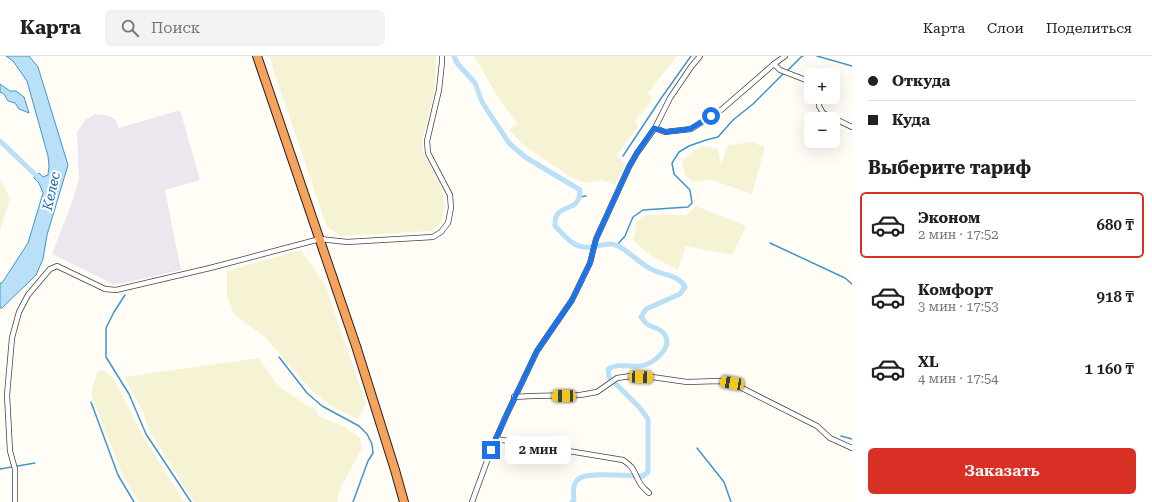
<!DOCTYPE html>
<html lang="ru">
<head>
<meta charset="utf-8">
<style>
  :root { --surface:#fff; --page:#f2f2f2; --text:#202124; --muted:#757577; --line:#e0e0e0; --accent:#d93025 }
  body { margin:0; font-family:"Roboto Serif",serif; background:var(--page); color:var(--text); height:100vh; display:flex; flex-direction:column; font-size:15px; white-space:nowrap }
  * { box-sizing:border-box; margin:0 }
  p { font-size:13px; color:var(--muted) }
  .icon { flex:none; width:22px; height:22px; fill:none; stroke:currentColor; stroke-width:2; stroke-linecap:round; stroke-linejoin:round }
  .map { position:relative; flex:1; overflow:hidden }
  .side { display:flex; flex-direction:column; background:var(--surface); width:300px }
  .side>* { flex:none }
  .banner { display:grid; align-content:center; height:88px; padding:0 16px; background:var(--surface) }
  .buttons { position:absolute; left:804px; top:12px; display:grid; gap:8px }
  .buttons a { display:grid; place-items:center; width:36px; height:36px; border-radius:6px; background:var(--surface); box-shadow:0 4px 16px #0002; font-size:20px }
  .end { position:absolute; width:18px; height:18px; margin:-9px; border:5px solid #1a73e8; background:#fff; box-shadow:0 0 0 2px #fff }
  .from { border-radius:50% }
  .bubble { position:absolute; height:28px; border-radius:6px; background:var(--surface); box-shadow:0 4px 16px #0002; font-size:13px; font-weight:600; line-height:28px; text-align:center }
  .car { position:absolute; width:12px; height:24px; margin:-12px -6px; border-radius:5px; box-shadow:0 0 3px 1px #0007; background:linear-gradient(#f5c518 24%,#345 0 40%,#f5c518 0 76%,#345 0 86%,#f5c518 0) }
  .banner b { display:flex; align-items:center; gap:14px; height:38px; font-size:15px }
  .banner b+b { border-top:1px solid var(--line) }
  .banner i { width:10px; height:10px; background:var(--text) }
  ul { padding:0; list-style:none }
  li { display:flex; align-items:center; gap:12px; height:66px; margin:0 8px 6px; padding:0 8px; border:2px solid transparent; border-radius:6px }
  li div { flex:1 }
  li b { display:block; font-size:15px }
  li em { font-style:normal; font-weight:600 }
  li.current { border-color:var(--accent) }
  li>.icon { width:36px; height:36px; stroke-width:1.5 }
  h2 { padding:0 16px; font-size:18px; line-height:48px }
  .action { display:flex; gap:8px; margin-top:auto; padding:8px 16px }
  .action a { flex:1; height:46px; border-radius:6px; background:var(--accent); color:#fff; font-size:16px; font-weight:600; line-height:46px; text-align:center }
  header { display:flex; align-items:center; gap:24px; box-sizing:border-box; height:56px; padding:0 20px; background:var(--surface); border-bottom:1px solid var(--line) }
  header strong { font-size:19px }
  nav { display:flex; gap:22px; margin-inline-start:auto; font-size:14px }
  .search { width:280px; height:36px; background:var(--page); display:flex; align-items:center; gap:10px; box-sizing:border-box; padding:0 14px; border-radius:6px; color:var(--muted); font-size:15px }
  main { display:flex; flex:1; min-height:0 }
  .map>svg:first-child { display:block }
  .industrial { fill:#eee6ef }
  .farmland { fill:#f6f3d4 }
  .water { fill:#b9e0f7; stroke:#3f96cf }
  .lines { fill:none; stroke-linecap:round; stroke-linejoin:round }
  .stream { stroke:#3f96cf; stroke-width:1.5 }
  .canal { stroke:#b9e0f7; stroke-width:5 }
  .street-casing { stroke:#444; stroke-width:6 }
  .highway-casing { stroke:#222; stroke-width:10 }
  .street { stroke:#fff; stroke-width:4.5 }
  .highway { stroke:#f5a25d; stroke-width:8 }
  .route { stroke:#1a73e8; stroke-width:5 }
  .labels { text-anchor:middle; stroke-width:4; stroke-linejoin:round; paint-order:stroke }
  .water-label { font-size:14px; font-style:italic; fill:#1768a6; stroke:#fff }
</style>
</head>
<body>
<header>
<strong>Карта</strong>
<div class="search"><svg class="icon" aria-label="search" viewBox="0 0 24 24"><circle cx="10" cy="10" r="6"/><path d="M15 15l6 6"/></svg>Поиск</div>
<nav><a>Карта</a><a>Слои</a><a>Поделиться</a></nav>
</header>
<main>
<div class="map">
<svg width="852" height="446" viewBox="0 0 852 446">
  <rect width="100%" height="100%" fill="#fffdf5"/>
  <path class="industrial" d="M180,54L200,124L165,134L181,214L115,229L52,198L71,149L79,123L77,76L86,63L95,58L106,59L115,63L119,72Z"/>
  <g class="farmland">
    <path d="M270,0H436V9L434,37L423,81L422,95L441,131L445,148L441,166L432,175L341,180L327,171L273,13Z"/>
    <path d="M474,0H677L648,37L653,43L635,65L638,70L617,99L625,108L615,129L603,124L585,127L571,121L527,92L509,74L517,67L499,43Z"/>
    <path d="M751,86L765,91L752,138L712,124L693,126L685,119L682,105L701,90L718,93L721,108L728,89Z"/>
    <path d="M0,123L10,142L0,175Z"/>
    <path d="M696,150L746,170L732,199L686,190L678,214L657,203L640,191L633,183L637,167L644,159H687Z"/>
    <path d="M301,194L325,229L366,348L357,363L330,349L312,335L265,281L234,258L227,240V215Z"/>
    <path d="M259,302L278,330L305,348L317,354L318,360L345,371L360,382L362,393L341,431L337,446H194L149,374L143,356L124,321Z"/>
    <path d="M103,314L114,323L143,380L184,446H139L123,420L91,338L97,316Z"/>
  </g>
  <g class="water">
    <path d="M6,0H29L38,11L68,109L47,179L43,203L36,219L2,252H0V227H2L28,187L43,137L39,127L34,122L39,117L43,121L48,119L49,110L48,100L27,25L13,5Z"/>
    <path d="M0,28L10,35H16L24,41L29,57L19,53L15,47L8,45L4,38L0,36Z"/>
  </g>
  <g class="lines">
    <g class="stream">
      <path d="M817,0L852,10"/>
      <path d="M787,15L801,1L803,0"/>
      <path d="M623,100L662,41L691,0"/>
      <path d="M580,141L586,140"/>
      <path d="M770,187L845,222L852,228"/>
      <path d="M617,189L625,180L633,161L643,154L688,151L692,147L690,134L674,118L672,107L679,96L689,90L706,84L718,81L733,64L753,48L784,17"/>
      <path d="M125,239L114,256L106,272V301L129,338L146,378L191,446"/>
      <path d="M279,301L307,337L322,350L359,370L367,378L372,388L373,397L368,405L353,446"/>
      <path d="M91,346L118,419L134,446"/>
      <path d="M841,380L852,383"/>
      <path d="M697,392L724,426L731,446"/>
      <path d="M0,413L35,407"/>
    </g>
    <g class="canal">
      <path d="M454,0L457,7L475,27L482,46L509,87L525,101L580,134C580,160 554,144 555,170C563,178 572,190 584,191C595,193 607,184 618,190C630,196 641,209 653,214C666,220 677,218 685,231L680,238L646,253L641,261C643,263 645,267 647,268C653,272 661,272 665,279C673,292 653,308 641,310C629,312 620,306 608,313L609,321L639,351L648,363V416L643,420C630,420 590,416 580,422C572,426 573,437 574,444L572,446"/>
      <path d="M0,85L41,124"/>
    </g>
    <defs>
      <g id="street">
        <path d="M774,8L780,14L811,26"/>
        <path d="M819,41V50L823,57L852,71"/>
        <path d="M655,72L665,76L691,73L721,54L774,8L785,0"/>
        <path d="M514,341L532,340L580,339L597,336L617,322L631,320L652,321L687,326L719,325L732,327L817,370L830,382L852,392"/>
        <path d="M496,383L623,404C635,412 633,415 640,427C642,431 646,434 649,437"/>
        <path d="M15,446V413L10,395L7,339L12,282L19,256L28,239L50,213L57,210L105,233L116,234L210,212L320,183L347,186L433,181L441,176L448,167L451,152L450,139L428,97L427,85L439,34L442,6V0"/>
        <path d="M472,446L491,394L506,360L537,295L572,244L590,207L596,183L629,111L637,97L655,72L670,42L691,11L700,0"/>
      </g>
      <path id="highway" d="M257,0L356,290L395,414L404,446"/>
    </defs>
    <use href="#street" class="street-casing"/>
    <use href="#highway" class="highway-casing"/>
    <use href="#street" class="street"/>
    <use href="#highway" class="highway"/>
  </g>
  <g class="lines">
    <path class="route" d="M491,394L506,360L537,295L572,244L590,207L596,183L629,111L637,97L654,72L666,76L690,73L711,60"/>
  </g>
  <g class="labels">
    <g class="water-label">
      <text transform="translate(51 135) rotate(-77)" y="5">Келес</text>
    </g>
  </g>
</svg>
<div class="buttons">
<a>+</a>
<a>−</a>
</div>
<i class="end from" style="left:711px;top:60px"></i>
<i class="end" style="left:491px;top:394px"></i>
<div class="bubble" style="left:505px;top:380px;width:66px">2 мин</div>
<i class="car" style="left:641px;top:321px;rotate:92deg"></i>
<i class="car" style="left:732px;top:327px;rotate:280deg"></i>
<i class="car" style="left:564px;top:340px;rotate:270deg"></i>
</div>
<section class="side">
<div class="banner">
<b><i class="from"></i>Откуда</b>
<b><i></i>Куда</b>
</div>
<h2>Выберите тариф</h2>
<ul>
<li class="current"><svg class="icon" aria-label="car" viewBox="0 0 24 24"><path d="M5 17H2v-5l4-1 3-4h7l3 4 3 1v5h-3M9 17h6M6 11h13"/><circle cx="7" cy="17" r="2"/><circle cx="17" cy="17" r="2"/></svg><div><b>Эконом</b><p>2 мин · 17:52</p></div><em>680 ₸</em></li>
<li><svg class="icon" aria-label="car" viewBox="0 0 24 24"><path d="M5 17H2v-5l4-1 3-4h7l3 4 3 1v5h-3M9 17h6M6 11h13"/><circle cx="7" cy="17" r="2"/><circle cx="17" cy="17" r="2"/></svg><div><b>Комфорт</b><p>3 мин · 17:53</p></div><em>918 ₸</em></li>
<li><svg class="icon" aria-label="car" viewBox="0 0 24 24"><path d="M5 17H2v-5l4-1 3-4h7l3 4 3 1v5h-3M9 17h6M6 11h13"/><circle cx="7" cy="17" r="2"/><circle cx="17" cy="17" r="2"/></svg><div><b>XL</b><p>4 мин · 17:54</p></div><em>1 160 ₸</em></li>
</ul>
<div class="action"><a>Заказать</a></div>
</section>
</main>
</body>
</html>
